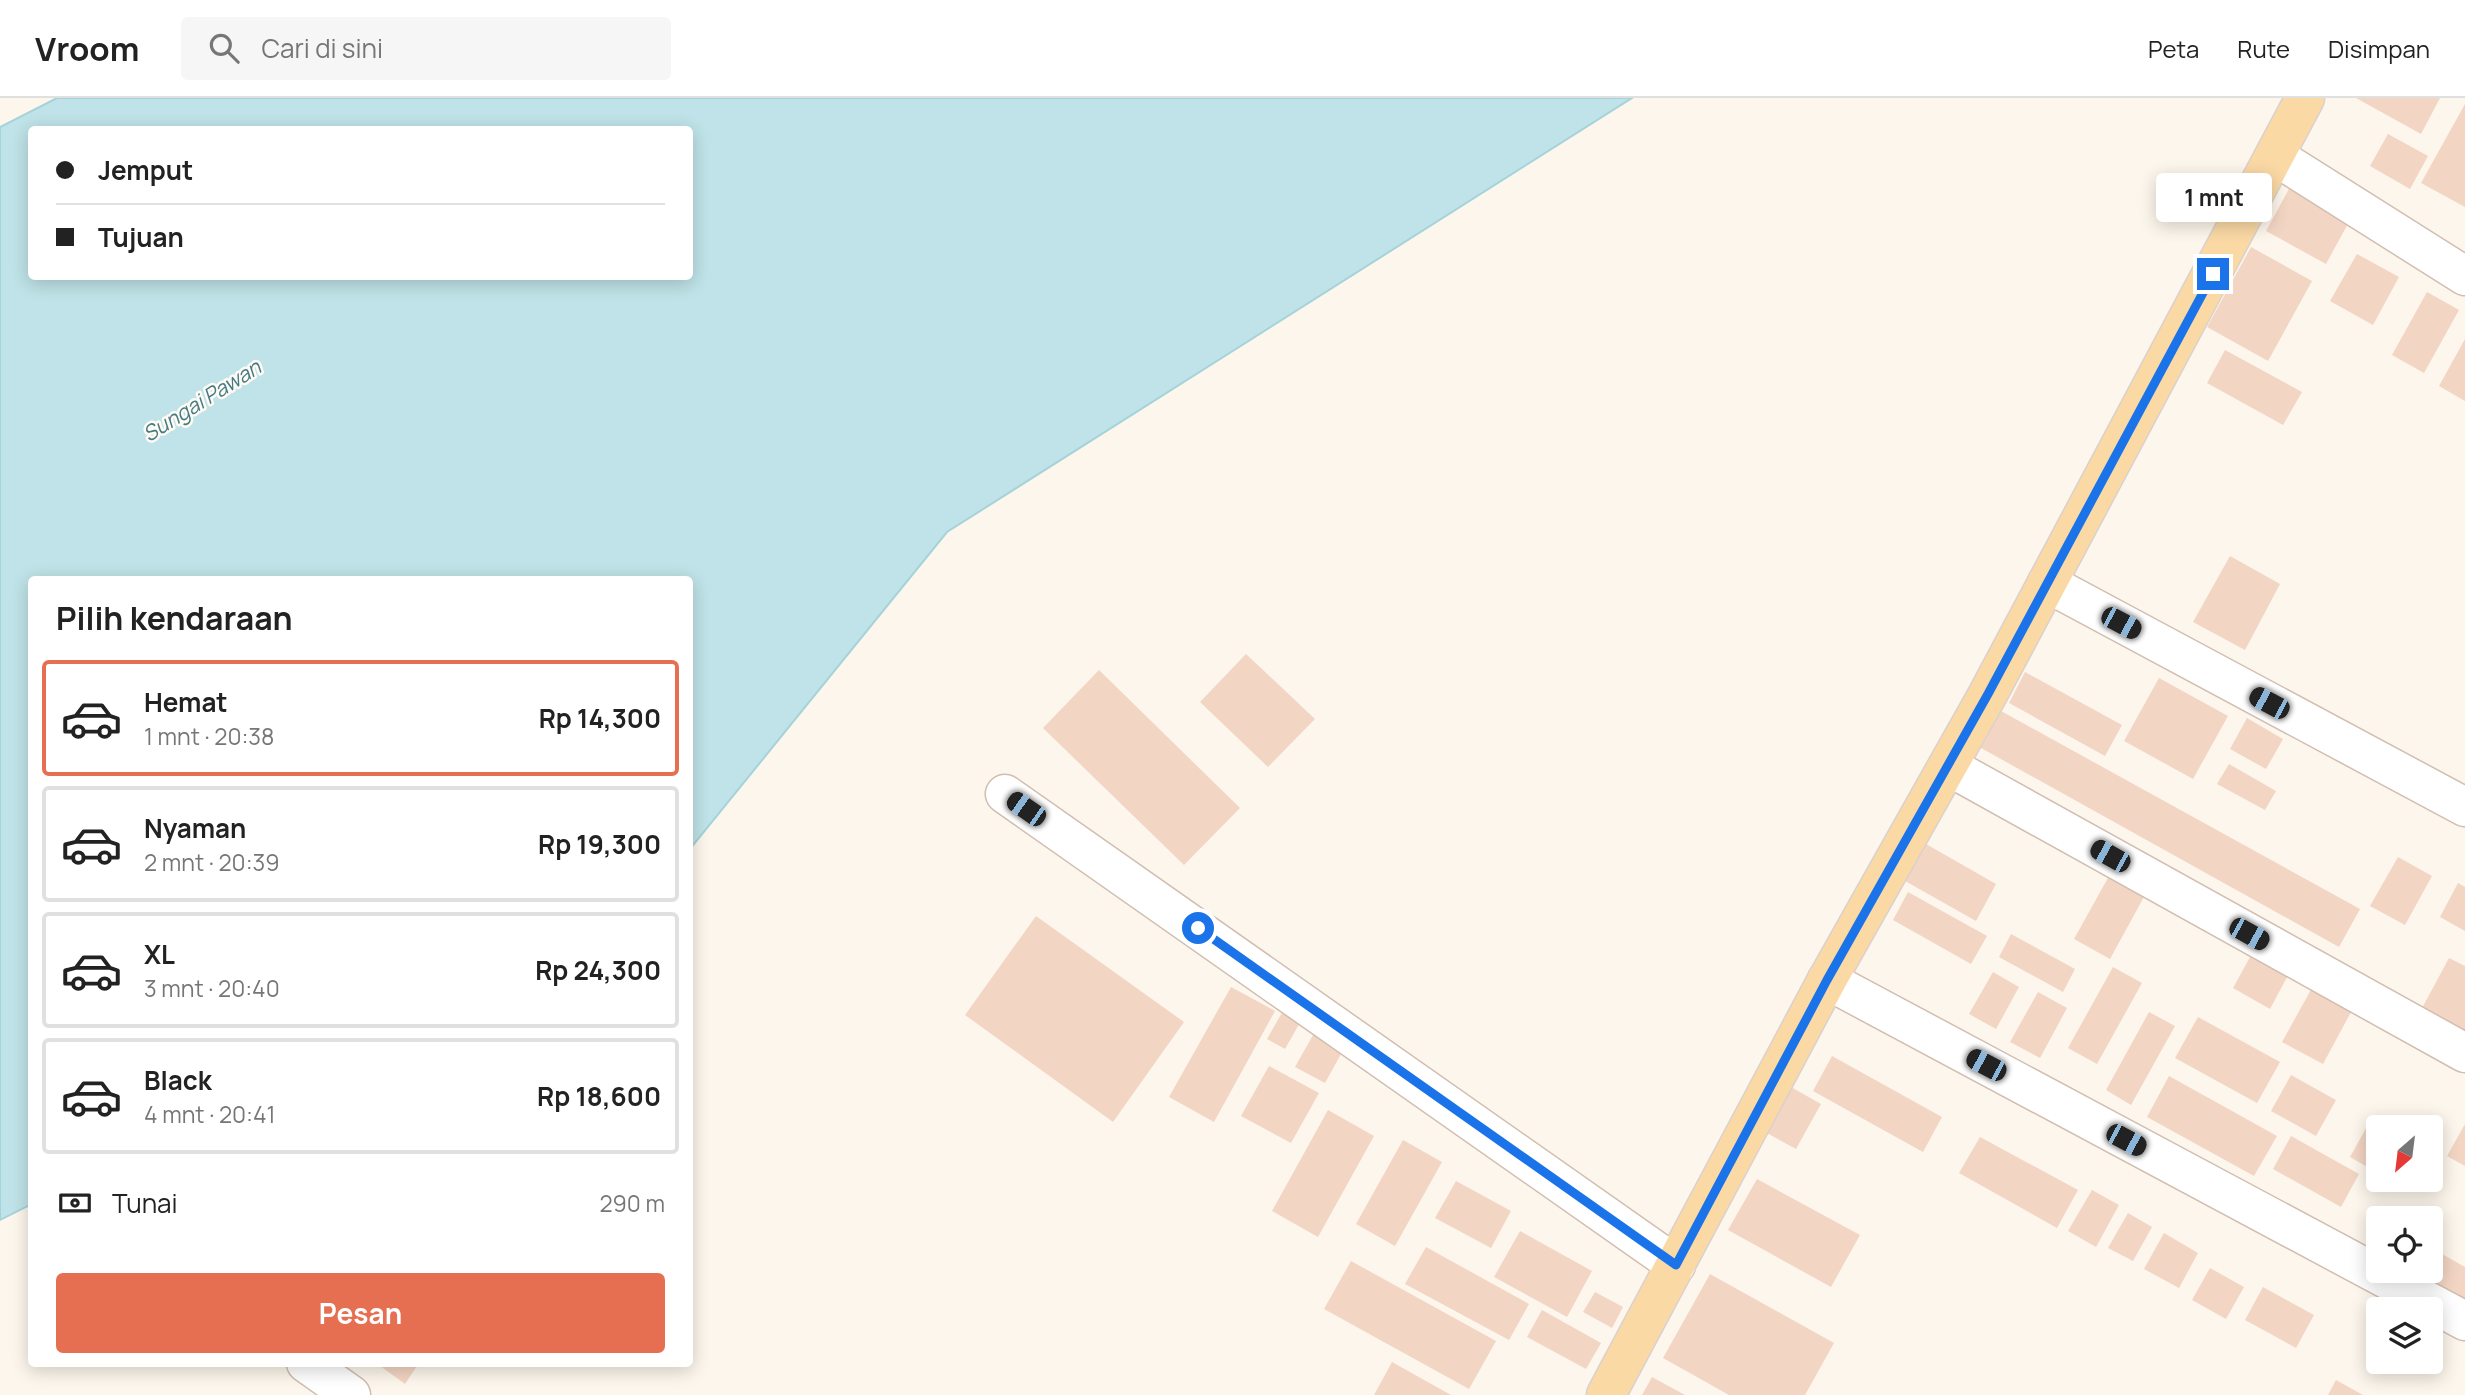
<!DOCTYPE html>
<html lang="id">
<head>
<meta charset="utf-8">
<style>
  :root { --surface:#fff; --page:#f6f6f6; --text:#222; --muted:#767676; --line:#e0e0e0; --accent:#e76f51 }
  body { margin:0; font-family:Manrope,sans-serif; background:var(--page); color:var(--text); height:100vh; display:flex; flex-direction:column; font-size:26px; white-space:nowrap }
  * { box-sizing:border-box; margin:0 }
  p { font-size:23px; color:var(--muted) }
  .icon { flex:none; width:38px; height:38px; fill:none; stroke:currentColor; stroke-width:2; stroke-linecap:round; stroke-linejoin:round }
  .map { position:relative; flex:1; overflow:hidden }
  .panel { position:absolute; left:28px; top:478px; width:665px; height:791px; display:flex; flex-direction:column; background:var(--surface); border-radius:7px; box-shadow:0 4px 18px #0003 }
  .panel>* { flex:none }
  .top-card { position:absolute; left:28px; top:28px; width:665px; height:154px; border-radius:7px; box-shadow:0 4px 18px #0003; display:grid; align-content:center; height:154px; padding:0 28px; background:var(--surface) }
  .needle { width:46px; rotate:208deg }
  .tools { position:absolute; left:2366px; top:1017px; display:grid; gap:14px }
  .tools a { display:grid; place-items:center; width:77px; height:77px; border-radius:7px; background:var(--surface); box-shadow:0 4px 18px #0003; font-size:35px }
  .end { position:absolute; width:32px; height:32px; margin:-16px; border:9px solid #1a73e8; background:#fff; box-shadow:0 0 0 4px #fff }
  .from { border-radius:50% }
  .bubble { position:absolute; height:49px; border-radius:7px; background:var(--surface); box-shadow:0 4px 18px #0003; font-size:23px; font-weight:700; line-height:49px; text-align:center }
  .car { position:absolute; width:21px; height:42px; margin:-21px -10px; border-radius:9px; box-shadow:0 0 5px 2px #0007; background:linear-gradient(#222 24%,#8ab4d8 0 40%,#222 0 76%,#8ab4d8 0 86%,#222 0) }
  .top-card b { display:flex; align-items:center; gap:24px; height:66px; font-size:26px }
  .top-card b+b { border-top:2px solid var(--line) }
  .top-card i { width:18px; height:18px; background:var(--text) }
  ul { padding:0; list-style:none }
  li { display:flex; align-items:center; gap:21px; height:116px; margin:0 14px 10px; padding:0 14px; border:4px solid var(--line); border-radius:7px }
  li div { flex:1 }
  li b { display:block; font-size:26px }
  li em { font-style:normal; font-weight:700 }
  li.on { border-color:var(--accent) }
  li>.icon { width:63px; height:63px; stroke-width:1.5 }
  h2 { padding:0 28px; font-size:32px; line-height:84px }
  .pay { display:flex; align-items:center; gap:18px; height:77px; padding:0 28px; font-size:26px }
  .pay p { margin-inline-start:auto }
  .primary-button { display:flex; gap:14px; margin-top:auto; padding:14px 28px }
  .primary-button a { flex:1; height:80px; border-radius:7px; background:var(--accent); color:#fff; font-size:28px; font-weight:700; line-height:80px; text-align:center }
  header { display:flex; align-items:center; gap:42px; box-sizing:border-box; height:98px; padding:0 35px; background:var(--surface); border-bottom:2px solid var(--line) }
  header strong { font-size:33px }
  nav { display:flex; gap:38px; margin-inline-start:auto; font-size:24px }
  .search { width:490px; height:63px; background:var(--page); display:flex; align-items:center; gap:18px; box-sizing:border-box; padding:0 24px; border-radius:7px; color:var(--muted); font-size:26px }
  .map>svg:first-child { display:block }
  .water { fill:#bfe3e8; stroke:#a5d3da; stroke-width:2; fill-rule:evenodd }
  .building { fill:#f3d5c3 }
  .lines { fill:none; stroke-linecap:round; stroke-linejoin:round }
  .street-casing { stroke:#d1beb0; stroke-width:41 }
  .primary-casing { stroke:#dad1cd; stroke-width:41 }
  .street { stroke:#fff; stroke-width:38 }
  .primary { stroke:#fbd9a5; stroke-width:38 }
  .route { stroke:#1a73e8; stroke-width:9 }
  .labels { text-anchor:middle; stroke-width:5; stroke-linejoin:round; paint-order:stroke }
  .water-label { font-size:21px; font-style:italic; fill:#437c86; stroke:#fffaf3 }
</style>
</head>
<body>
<header>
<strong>Vroom</strong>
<div class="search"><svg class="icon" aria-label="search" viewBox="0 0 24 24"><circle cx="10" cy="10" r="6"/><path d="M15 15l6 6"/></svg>Cari di sini</div>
<nav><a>Peta</a><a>Rute</a><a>Disimpan</a></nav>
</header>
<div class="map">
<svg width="2465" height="1297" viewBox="0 0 2465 1297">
  <rect width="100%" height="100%" fill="#fdf6ec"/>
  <path class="water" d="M57,0H1632L947,434L690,751V481H32V1106L0,1122V29ZM32,32H690V178H32Z"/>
  <g class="building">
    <path d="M2356,0H2440L2421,36Z"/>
    <path d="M2465,6V109L2421,85Z"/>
    <path d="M2388,36L2428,58L2410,91L2370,68Z"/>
    <path d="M2290,89L2350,122L2326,166L2266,133Z"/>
    <path d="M2251,149L2312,183L2268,263L2207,229Z"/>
    <path d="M2357,156L2399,179L2373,227L2330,203Z"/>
    <path d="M2427,194L2459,212L2424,275L2392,257Z"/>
    <path d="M2465,241V303L2439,288Z"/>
    <path d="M2225,252L2302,294L2283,327L2207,285Z"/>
    <path d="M2230,458L2280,486L2245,552L2193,524Z"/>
    <path d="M1246,556L1315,621L1268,669L1200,604Z"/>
    <path d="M1099,572L1240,710L1184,767L1043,630Z"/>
    <path d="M2025,574L2122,627L2105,658L2009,605Z"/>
    <path d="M2159,580L2228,618L2193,681L2124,643Z"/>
    <path d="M2001,613L2360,811L2339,849L1981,650Z"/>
    <path d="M2247,620L2283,641L2266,671L2230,651Z"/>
    <path d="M2229,666L2276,693L2265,712L2217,686Z"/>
    <path d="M1919,742L1996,786L1976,823L1898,779Z"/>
    <path d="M2398,759L2432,778L2405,827L2370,808Z"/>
    <path d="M2109,778L2145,797L2110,861L2074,841Z"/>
    <path d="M2458,785L2465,789V833L2440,819Z"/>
    <path d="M1908,794L1987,838L1971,866L1893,822Z"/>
    <path d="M1036,818L1184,924L1113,1024L965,917Z"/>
    <path d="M2011,836L2075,871L2063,894L1999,859Z"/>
    <path d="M2256,848L2293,868L2270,911L2233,890Z"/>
    <path d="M2449,860L2465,868V936L2421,912Z"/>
    <path d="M2113,869L2142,885L2097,966L2068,950Z"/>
    <path d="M1993,874L2019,889L1996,931L1969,916Z"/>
    <path d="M2318,879L2358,901L2323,966L2282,944Z"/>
    <path d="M1231,889L1275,913L1214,1024L1169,999Z"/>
    <path d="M2038,894L2067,910L2040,960L2010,944Z"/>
    <path d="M1284,911L1302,921L1285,951L1267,941Z"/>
    <path d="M2149,914L2175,928L2131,1007L2106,992Z"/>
    <path d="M2198,919L2280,964L2257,1005L2175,960Z"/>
    <path d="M1317,930L1346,947L1325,985L1295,969Z"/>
    <path d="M1832,958L1942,1019L1923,1054L1813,993Z"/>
    <path d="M1269,968L1319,995L1291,1045L1241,1018Z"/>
    <path d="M2291,977L2336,1002L2316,1038L2271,1013Z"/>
    <path d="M2169,978L2277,1038L2254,1078L2147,1019Z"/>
    <path d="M1791,989L1821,1006L1796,1051L1765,1034Z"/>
    <path d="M1328,1012L1374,1038L1318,1139L1272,1113Z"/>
    <path d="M2369,1025L2378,1031V1075L2350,1059Z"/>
    <path d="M2465,1026V1068L2447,1058Z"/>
    <path d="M2291,1038L2359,1076L2341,1109L2273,1071Z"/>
    <path d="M1980,1039L2078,1092L2057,1130L1959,1075Z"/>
    <path d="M1403,1042L1442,1064L1395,1148L1356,1126Z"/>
    <path d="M1757,1081L1860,1137L1831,1189L1728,1132Z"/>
    <path d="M1456,1083L1511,1113L1491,1150L1435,1120Z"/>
    <path d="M2092,1092L2119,1107L2096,1149L2068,1133Z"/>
    <path d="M2128,1115L2152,1129L2133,1163L2108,1150Z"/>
    <path d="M1520,1133L1592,1173L1567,1219L1494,1179Z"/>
    <path d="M2164,1135L2198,1155L2179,1190L2144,1171Z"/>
    <path d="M1426,1149L1529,1206L1509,1242L1405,1186Z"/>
    <path d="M2435,1152L2465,1169V1207L2418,1182L2424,1172H2431V1160Z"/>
    <path d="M1351,1163L1496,1243L1469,1291L1324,1211Z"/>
    <path d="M2210,1170L2244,1189L2226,1221L2192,1202Z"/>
    <path d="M1710,1176L1834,1245L1805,1297H1729L1663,1260Z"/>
    <path d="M2263,1189L2314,1217L2296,1250L2245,1222Z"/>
    <path d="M1595,1194L1623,1209L1612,1230L1583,1214Z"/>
    <path d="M1542,1212L1601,1245L1586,1271L1527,1239Z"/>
    <path d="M1392,1264L1451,1297H1374Z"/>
    <path d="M376,1265H419L405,1286Z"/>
    <path d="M1652,1279L1685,1297H1642Z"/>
    <path d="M2336,1282L2363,1297H2328Z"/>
  </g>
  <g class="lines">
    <defs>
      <g id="street">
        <path d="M2275,58L2465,178"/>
        <path d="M2047,485L2465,709"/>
        <path d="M1948,668L2465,955"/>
        <path d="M1005,696L1676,1167"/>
        <path d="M1827,882L2465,1223"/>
        <path d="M306,1265L351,1297"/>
      </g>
      <path id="primary" d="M1606,1297L1827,882L1988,596L2305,0"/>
    </defs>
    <use href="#street" class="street-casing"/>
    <use href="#primary" class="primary-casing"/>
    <use href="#street" class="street"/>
    <use href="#primary" class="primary"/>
  </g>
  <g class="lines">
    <path class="route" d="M1198,830L1676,1167L1827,882L1988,596L2213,176"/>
  </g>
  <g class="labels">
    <g class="water-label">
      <text transform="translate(202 303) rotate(-32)" y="7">Sungai Pawan</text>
    </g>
  </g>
</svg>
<div class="tools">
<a><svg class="needle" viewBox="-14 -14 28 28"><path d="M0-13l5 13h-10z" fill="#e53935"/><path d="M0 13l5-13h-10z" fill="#767676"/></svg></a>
<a><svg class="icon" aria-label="locate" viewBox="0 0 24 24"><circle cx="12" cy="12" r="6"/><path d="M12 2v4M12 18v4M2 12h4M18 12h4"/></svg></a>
<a><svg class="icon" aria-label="layers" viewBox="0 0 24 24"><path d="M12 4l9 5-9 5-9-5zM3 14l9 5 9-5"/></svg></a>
</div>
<i class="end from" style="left:1198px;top:830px"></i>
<i class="end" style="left:2213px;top:176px"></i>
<div class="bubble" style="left:2156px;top:75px;width:116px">1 mnt</div>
<i class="car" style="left:2121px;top:525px;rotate:118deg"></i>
<i class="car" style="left:2269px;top:605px;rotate:298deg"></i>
<i class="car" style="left:1026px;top:711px;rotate:305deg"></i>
<i class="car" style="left:2110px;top:758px;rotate:299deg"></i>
<i class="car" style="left:2249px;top:836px;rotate:119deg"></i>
<i class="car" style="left:1986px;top:967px;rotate:298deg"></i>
<i class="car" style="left:2126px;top:1042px;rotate:118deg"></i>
<div class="top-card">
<b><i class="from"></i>Jemput</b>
<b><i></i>Tujuan</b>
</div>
<section class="panel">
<h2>Pilih kendaraan</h2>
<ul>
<li class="on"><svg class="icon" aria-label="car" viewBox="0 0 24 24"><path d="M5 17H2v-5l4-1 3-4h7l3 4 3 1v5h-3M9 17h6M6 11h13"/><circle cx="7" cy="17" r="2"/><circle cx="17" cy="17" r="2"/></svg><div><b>Hemat</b><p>1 mnt · 20:38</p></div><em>Rp 14,300</em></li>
<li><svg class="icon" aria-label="car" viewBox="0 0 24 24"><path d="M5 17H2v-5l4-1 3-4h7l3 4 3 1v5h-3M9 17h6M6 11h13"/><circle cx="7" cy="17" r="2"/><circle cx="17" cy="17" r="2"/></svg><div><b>Nyaman</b><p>2 mnt · 20:39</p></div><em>Rp 19,300</em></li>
<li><svg class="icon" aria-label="car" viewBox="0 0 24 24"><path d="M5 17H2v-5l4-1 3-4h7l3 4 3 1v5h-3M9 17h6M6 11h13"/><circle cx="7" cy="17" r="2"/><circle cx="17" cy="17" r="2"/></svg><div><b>XL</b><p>3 mnt · 20:40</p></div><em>Rp 24,300</em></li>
<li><svg class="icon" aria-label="car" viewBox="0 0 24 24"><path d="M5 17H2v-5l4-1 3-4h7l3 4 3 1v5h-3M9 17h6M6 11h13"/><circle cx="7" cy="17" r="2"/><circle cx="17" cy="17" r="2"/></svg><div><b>Black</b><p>4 mnt · 20:41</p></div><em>Rp 18,600</em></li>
</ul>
<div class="pay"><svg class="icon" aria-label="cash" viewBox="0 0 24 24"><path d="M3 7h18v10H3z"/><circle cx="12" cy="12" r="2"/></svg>Tunai<p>290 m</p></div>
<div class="primary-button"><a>Pesan</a></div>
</section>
</div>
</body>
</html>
